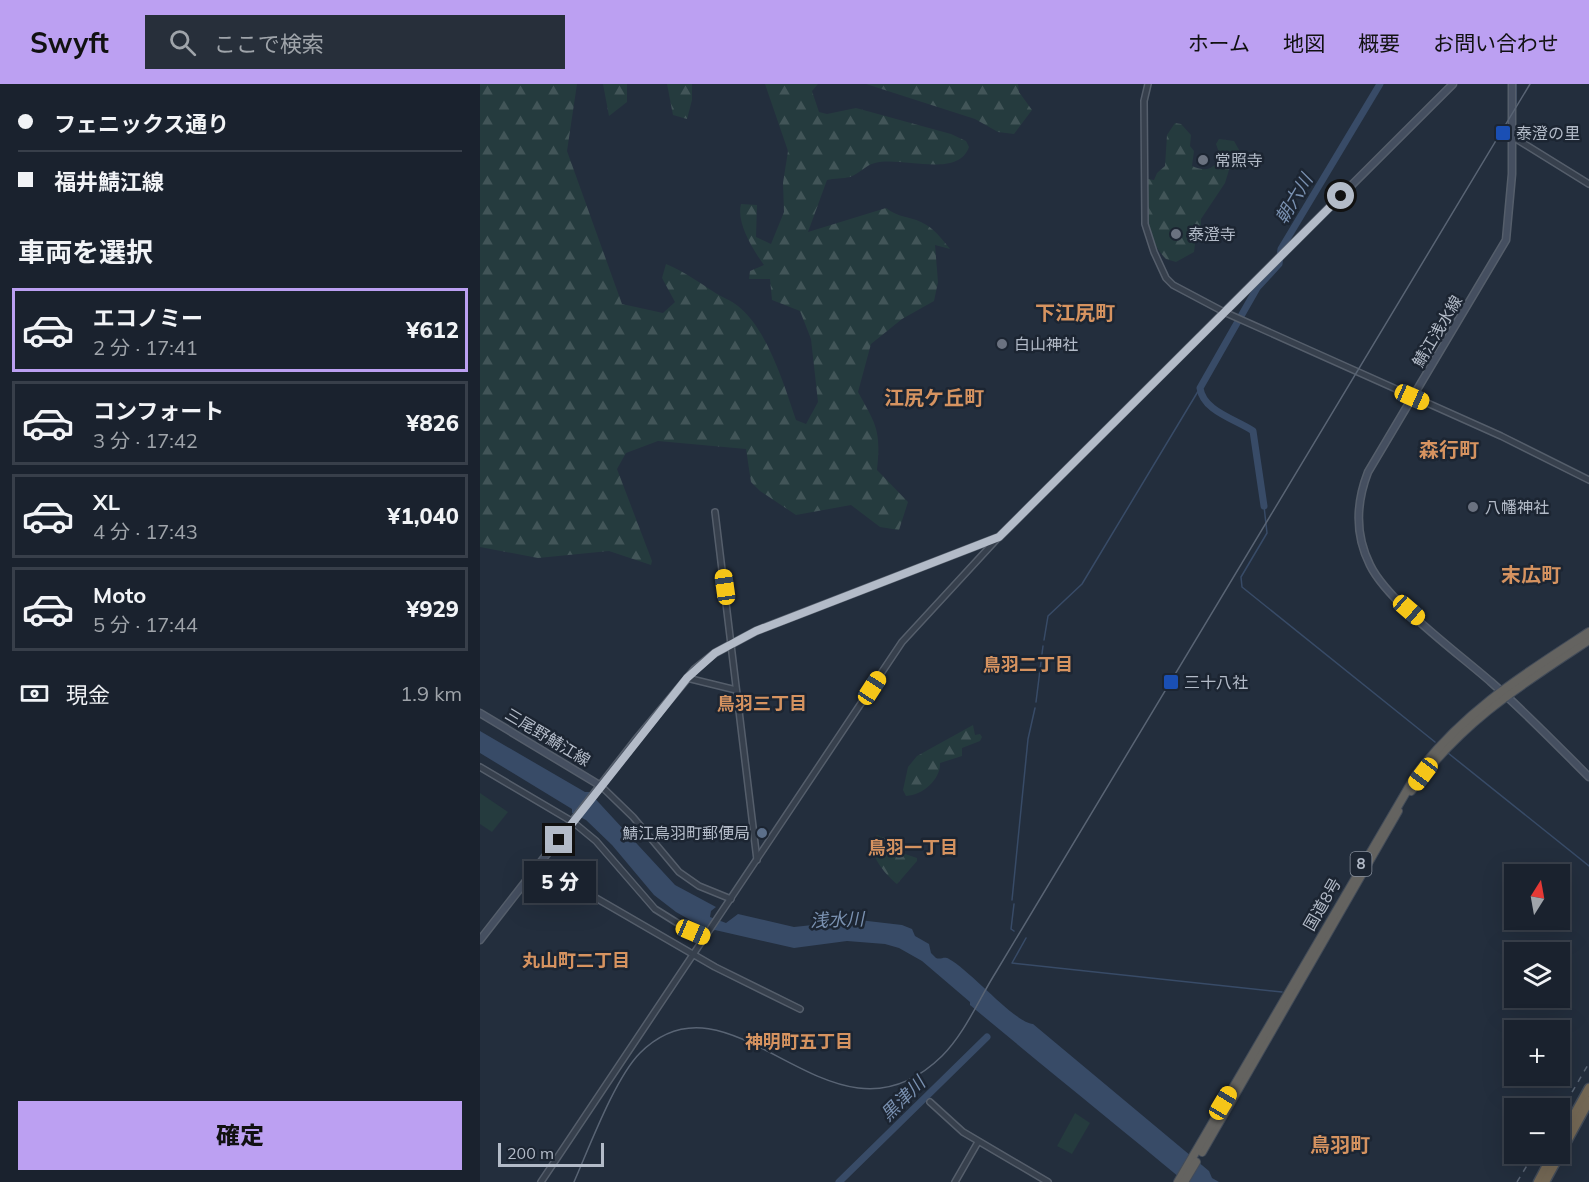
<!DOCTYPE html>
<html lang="ja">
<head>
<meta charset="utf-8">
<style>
  :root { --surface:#1a222e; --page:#272f3a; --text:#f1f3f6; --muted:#9fa4aa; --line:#383f4a; --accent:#bca0f2 }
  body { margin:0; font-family:Mulish,"Noto Sans JP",sans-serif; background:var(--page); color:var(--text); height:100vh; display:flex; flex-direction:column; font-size:22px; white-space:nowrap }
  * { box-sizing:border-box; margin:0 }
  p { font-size:20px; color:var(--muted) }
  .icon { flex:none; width:33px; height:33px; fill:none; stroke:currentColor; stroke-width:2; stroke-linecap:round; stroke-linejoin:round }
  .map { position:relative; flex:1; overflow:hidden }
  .panel { display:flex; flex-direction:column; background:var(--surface); width:480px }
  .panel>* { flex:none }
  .hud { display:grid; align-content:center; height:132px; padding:0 18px; background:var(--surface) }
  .needle { width:39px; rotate:11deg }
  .fabs { position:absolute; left:1024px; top:780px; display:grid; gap:12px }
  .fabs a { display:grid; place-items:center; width:66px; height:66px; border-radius:0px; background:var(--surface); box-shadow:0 6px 24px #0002,0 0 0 2px var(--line); font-size:30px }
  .scale { position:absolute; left:18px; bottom:15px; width:106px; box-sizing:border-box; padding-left:6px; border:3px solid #b3bbc8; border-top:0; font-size:16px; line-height:21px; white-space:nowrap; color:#b3bbc8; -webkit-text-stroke:4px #1c2532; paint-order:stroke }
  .end { position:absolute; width:27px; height:27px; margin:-14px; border:8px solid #b3bbc8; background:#111; box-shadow:0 0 0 3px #111 }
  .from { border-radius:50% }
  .bubble { position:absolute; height:42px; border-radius:0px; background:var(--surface); box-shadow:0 6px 24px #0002,0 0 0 2px var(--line); font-size:20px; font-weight:800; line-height:42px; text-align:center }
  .car { position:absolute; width:18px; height:36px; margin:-18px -9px; border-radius:8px; box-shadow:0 0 4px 2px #0007; background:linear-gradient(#f5c518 24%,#345 0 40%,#f5c518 0 76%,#345 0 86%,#f5c518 0) }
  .hud b { display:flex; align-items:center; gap:21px; height:57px; font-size:22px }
  .hud b+b { border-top:2px solid var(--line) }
  .hud i { width:15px; height:15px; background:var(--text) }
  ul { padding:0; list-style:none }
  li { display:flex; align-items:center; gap:18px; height:84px; margin:0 12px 9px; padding:0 6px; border:3px solid var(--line); border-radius:0px }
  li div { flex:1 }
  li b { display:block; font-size:22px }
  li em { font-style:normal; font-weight:800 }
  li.selected { border-color:var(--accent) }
  li>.icon { width:54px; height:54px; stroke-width:1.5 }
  h2 { padding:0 18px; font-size:27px; line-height:72px }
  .pay { display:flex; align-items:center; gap:15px; height:66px; padding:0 18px; font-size:22px }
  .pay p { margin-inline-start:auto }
  .cta { display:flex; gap:12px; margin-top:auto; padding:12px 18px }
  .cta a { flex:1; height:69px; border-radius:0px; background:var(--accent); color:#111; font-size:24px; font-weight:800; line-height:69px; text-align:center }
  header { display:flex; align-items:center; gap:36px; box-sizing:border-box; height:84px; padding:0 30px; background:var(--accent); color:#111 }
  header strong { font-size:28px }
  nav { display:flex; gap:33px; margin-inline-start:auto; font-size:21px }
  .search { width:420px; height:54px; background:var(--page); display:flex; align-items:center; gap:15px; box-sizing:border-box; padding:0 21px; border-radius:0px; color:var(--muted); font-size:22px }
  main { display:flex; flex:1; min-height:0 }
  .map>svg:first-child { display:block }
  .forest { fill:url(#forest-firs) }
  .park { fill:#253b3e }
  .water { fill:#384b67 }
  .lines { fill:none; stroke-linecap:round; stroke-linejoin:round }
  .stream { stroke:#384b67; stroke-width:1.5 }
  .river { stroke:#384b67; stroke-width:7 }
  .tertiary-casing { stroke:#555e6b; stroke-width:8 }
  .secondary-casing { stroke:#555e6b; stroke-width:9 }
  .trunk-casing { stroke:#424b58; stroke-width:10 }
  .motorway-casing { stroke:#424b58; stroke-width:11 }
  .tertiary { stroke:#37404d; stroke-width:5 }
  .secondary { stroke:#454f60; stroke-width:6 }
  .trunk { stroke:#646360; stroke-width:8 }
  .motorway { stroke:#736754; stroke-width:8 }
  .tram { stroke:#596474; stroke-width:1.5 }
  .rail { stroke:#596474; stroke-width:1.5; stroke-dasharray:6 6; stroke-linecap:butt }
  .route { stroke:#b3bbc8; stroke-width:8 }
  .transit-dot { fill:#1a4fb4; stroke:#1c2532; stroke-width:2 }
  .worship-dot { fill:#6b7280; stroke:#1c2532; stroke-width:2 }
  .service-dot { fill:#5c6f8a; stroke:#1c2532; stroke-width:2 }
  .labels { text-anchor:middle; stroke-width:5; stroke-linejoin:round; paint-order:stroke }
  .shield { fill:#1c2532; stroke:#868e9b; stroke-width:1.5 }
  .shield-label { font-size:15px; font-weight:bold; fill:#b3bbc8 }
  .poi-label { font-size:16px; fill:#b3bbc8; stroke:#1c2532; text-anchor:start }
  .street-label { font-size:16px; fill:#b3bbc8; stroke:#1c2532 }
  .water-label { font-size:18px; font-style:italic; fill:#7a91b1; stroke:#1c2532 }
  .neighbourhood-label { font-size:18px; font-weight:bold; fill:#d69360; stroke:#1c2532 }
  .quarter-label { font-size:20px; font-weight:bold; fill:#d69360; stroke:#1c2532 }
</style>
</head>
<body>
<header>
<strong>Swyft</strong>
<div class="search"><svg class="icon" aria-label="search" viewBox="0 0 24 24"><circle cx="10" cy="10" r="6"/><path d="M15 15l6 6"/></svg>ここで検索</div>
<nav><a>ホーム</a><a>地図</a><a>概要</a><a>お問い合わせ</a></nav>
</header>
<main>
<section class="panel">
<div class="hud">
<b><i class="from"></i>フェニックス通り</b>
<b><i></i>福井鯖江線</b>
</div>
<h2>車両を選択</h2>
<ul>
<li class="selected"><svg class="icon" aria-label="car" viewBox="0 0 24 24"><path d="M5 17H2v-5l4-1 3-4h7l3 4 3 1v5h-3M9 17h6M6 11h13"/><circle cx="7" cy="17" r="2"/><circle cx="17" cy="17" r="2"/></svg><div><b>エコノミー</b><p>2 分 · 17:41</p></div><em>¥612</em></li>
<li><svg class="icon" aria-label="car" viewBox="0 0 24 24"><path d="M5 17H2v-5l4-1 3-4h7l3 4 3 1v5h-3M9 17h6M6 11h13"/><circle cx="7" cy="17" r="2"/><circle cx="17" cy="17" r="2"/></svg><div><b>コンフォート</b><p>3 分 · 17:42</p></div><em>¥826</em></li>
<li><svg class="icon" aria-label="car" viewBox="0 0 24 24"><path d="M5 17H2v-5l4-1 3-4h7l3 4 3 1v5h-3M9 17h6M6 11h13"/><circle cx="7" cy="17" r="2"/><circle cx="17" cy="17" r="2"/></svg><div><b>XL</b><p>4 分 · 17:43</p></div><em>¥1,040</em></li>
<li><svg class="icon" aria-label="car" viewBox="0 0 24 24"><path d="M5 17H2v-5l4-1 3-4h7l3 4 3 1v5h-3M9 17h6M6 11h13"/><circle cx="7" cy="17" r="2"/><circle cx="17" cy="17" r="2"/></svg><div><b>Moto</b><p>5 分 · 17:44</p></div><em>¥929</em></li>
</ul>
<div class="pay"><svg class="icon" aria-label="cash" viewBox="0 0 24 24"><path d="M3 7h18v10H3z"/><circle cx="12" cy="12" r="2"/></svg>現金<p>1.9 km</p></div>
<div class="cta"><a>確定</a></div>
</section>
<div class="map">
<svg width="1109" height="1098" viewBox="0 0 1109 1098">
  <defs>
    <pattern id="forest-firs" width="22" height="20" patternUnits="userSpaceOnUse" patternTransform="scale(1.5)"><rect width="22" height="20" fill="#253b3e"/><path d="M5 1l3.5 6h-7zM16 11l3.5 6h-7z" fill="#425558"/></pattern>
  </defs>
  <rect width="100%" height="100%" fill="#232e3d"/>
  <g class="forest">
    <path d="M0,0H97L87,67L142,220L183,229L195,218L182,194L186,180C205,188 217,197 234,208C241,213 251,216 258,222C288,246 304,301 316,336L326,340L338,318L331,255L320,227L292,216L290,195H269L270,187L284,181C273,166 256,139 261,120L277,121L276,153L291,160L304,128L303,99L308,67L285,0H338L332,7L339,28L347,30L376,24L471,50L486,57L489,63C478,95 422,72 395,79C386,81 379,90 370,93C363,95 354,94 347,96L328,148L406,124C419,134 428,132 441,138C454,144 462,155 470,165L455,161L458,198L454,217L422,235L391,260L378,308C397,342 401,347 397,386L428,418L419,446L400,443L371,421L316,431L280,407L271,398L266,365L178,357L146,369L137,385L172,477L171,481L129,467L58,474L0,463Z"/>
    <path d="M123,0H147V18L129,32Z"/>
    <path d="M187,0H212V16L207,35L193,31Z"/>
    <path d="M386,0H538L539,8L552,26L534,50L518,48L495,35Z"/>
    <path d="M695,39L701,40L711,51L710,62L714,67L712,82C727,88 731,86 741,74L736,60L739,55L754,57L762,71L761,75L752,76L745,99L721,135V151L715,160L714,168L696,178L686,175C667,157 662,120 668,95L674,96L677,89L685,82L687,51Z"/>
    <path d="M493,641L495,651L500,650L502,653L500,657L482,664V672L460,679C461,694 444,711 426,712L423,706L428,683L437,672Z"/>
    <path d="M397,751L416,759L425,770L437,774V777L417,800C407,792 391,774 392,759Z"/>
  </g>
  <g class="park">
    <path d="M0,709L28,728L12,748L0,740Z"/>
    <path d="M595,1029L610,1039L592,1070L577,1062Z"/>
  </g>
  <path class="water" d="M0,647L105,708H109L195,801L236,823L231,827L230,833L246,839L258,830L314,843L379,836L422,841L432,845L435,852L449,860L451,869L456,874C461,876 464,872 469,875C491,887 535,939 553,940L729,1087L732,1094L739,1098H705C634,1039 558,978 490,921V918L442,877L419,864L405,860L367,857L314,864L235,846L231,848L196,828L174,811L132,761L106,736L92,729V725L0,669Z"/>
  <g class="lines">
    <g class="stream">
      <path d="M1036,20V0"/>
      <path d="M784,422L787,449L761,493L762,503L955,658"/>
      <path d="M564,556L568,532L602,500L720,304"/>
      <path d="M556,618L563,562"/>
      <path d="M968,669L1109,782"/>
      <path d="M532,816L548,655L555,624"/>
      <path d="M534,820L531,845L534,847"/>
      <path d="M546,854L532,879L802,908"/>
    </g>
    <g class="river">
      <path d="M784,422L773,347C755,335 723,327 720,304L777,204L799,180L801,165L900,0"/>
      <path d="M359,1098L507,953"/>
    </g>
    <defs>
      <g id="tertiary">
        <path d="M668,0L664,17L665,140L674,168L686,194L693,201L744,228L1021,352L1109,396"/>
        <path d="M1033,53L1109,100"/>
        <path d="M235,428L277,776"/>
        <path d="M207,594L256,606"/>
        <path d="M0,683L93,738L116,757L175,825L199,840L226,853"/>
        <path d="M121,702L153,733L199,788L219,802L251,815"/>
        <path d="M59,781L235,883L320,925"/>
        <path d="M450,1018L483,1048L568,1098"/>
        <path d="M61,1098L422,558L517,455"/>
        <path d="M475,1098L498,1058"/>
      </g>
      <g id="secondary">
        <path d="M1032,0V90L1026,156L888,388C876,419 875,451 890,481C908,518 978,569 1011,598C1045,628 1077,661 1109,693"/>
        <path d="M0,629L121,702"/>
        <path d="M0,856L155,657L215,585L235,569L276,547L519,453L973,0"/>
      </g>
      <g id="trunk">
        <path d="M931,707C981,638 1039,602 1109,556"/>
        <path d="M722,1068L918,727"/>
        <path d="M698,1098L936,691C984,627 1043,591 1109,548"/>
        <path d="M704,1098L716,1078"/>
      </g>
      <g id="motorway">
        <path d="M1080,1056L1109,1004"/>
        <path d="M1058,1098L1073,1070"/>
        <path d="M1065,1098L1109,1017"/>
      </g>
    </defs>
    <use href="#tertiary" class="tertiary-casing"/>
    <use href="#secondary" class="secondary-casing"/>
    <use href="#trunk" class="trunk-casing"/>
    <use href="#motorway" class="motorway-casing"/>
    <use href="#tertiary" class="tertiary"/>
    <use href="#secondary" class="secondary"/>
    <use href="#trunk" class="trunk"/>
    <use href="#motorway" class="motorway"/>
    <path class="tram" d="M94,1098C109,1064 135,994 160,969C254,875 351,1081 462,972C485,949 499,915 516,888L1050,0"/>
    <g class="rail">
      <path d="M1080,1029L1109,979"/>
      <path d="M1037,1098L1054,1070"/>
    </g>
  </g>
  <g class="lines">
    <path class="route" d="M79,756L207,594L235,569L276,547L519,453L861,112"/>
  </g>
  <g class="transit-dot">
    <rect x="1015" y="41" width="16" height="16" rx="3"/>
    <rect x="683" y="590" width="16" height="16" rx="3"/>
  </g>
  <g class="worship-dot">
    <circle cx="723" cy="76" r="6"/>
    <circle cx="696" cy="150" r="6"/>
    <circle cx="522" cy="260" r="6"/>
    <circle cx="993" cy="423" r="6"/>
  </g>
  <circle class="service-dot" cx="282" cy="749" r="6"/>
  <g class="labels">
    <rect class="shield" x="870.5" y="768" width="21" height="24" rx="4.5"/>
    <g class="shield-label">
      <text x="881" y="785">8</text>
    </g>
    <g class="poi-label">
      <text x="1036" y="55">泰澄の里</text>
      <text x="735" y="82">常照寺</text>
      <text x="708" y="156">泰澄寺</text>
      <text x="534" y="266">白山神社</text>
      <text x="1005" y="429">八幡神社</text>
      <text x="704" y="604">三十八社</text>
      <text x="270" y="755" text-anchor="end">鯖江鳥羽町郵便局</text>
    </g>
    <g class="street-label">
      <text transform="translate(957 247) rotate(-59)" y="6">鯖江浅水線</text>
      <text transform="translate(68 653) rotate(31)" y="6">三尾野鯖江線</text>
      <text transform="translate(842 820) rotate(-60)" y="6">国道8号</text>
    </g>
    <g class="water-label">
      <text transform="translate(814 115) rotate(-59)" y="6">朝六川</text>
      <text transform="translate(357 836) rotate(-2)" y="6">浅水川</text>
      <text transform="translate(423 1015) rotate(-45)" y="6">黒津川</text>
    </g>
    <g class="neighbourhood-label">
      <text x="548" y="587">鳥羽二丁目</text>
      <text x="282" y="626">鳥羽三丁目</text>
      <text x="433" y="770">鳥羽一丁目</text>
      <text x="96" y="883">丸山町二丁目</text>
      <text x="319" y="964">神明町五丁目</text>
    </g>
    <g class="quarter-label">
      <text x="595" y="236">下江尻町</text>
      <text x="454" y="321">江尻ケ丘町</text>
      <text x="969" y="373">森行町</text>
      <text x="1051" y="498">末広町</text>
      <text x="860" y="1068">鳥羽町</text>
    </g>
  </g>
</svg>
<div class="fabs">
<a><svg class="needle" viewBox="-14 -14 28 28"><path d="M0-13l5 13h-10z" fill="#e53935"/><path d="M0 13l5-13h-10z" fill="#9fa4aa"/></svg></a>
<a><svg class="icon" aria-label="layers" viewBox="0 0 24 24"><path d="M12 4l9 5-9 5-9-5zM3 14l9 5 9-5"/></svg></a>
<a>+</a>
<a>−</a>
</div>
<div class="scale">200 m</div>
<i class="end from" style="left:861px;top:112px"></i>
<i class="end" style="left:79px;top:756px"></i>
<div class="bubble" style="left:44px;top:777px;width:72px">5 分</div>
<i class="car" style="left:932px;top:313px;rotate:114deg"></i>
<i class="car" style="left:245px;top:503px;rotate:352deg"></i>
<i class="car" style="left:929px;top:526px;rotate:131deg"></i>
<i class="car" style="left:392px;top:604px;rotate:33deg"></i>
<i class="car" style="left:943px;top:690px;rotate:217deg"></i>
<i class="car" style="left:213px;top:848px;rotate:113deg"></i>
<i class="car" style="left:743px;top:1019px;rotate:31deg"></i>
</div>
</main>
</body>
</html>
